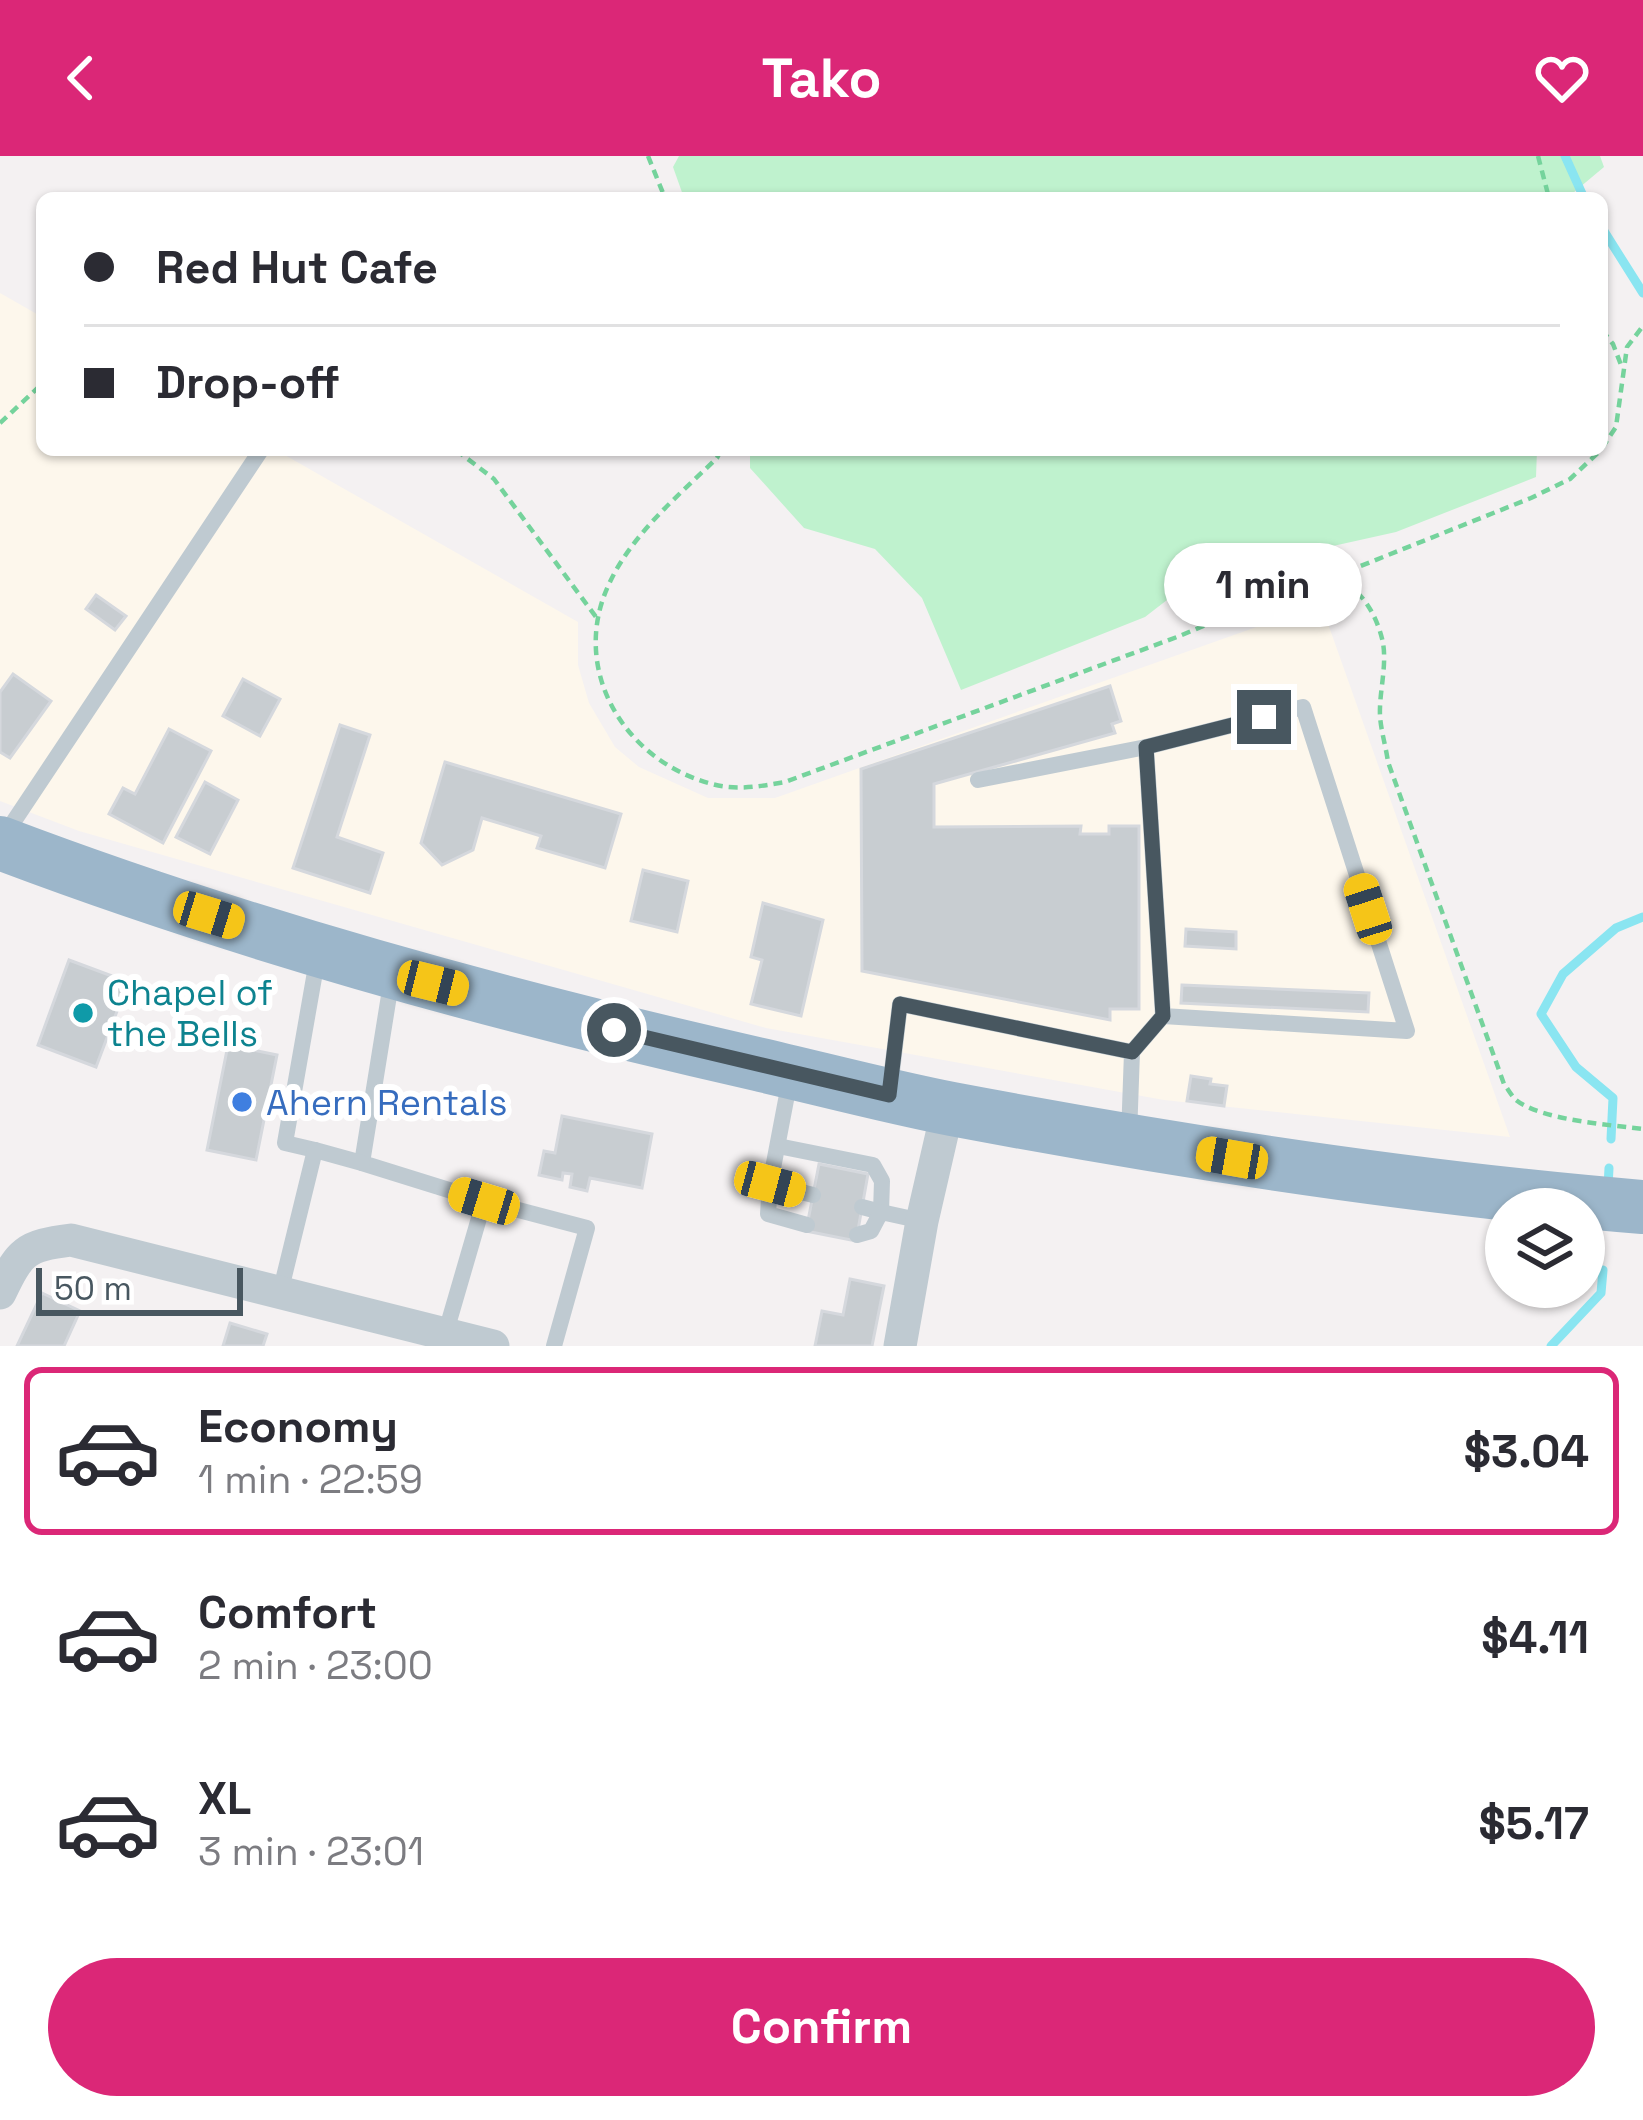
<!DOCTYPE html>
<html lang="en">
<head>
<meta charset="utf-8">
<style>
  :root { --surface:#fff; --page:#f2f2f3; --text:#2b2b33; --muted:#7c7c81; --line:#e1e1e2; --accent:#db2777 }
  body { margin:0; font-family:"Space Grotesk",sans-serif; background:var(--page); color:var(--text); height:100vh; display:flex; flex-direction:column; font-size:45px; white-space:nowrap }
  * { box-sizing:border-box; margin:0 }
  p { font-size:39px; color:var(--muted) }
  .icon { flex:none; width:66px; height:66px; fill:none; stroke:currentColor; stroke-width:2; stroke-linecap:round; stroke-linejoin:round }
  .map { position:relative; height:1190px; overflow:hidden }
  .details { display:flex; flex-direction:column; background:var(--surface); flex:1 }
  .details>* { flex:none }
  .hud { position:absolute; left:36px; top:36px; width:1572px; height:264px; border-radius:18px; box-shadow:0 3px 9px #0004; display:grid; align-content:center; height:264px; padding:0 48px; background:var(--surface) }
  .buttons { position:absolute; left:1485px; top:1032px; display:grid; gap:24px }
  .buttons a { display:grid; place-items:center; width:120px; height:120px; border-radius:50%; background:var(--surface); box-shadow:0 3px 9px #0004; font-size:60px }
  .scale { position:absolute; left:36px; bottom:30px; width:207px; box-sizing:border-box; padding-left:12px; border:6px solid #485760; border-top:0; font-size:33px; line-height:42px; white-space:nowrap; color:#485760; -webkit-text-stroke:9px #fff; paint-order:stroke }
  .end { position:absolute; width:54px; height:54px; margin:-27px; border:15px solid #485760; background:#fff; box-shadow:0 0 0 6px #fff }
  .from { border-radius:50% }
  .bubble { position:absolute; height:84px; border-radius:42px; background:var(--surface); box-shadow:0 3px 9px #0004; font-size:39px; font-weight:600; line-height:84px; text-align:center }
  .car { position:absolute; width:36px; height:72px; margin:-36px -18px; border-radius:15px; box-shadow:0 0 9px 3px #0007; background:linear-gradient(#f5c518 24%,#345 0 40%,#f5c518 0 76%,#345 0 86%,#f5c518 0) }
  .hud b { display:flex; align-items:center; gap:42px; height:114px; font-size:45px }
  .hud b+b { border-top:3px solid var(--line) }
  .hud i { width:30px; height:30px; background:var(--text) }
  ul { padding:21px 0 0; list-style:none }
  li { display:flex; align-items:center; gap:36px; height:168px; margin:0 24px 18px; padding:0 24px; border:6px solid transparent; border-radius:18px }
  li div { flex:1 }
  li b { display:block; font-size:45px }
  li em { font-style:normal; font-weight:600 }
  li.active { border-color:var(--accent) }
  li>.icon { width:108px; height:108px; stroke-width:1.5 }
  .cta { display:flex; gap:24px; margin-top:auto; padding:24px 48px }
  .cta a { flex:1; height:138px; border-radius:72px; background:var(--accent); color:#fff; font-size:48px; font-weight:600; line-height:138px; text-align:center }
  header { display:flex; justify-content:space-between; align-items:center; height:156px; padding:0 48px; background:var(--accent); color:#fff; font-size:54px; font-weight:600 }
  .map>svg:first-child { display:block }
  .commercial { fill:#fdf7ec }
  .green { fill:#bff2ce }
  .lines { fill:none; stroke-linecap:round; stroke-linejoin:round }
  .stream { stroke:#8ae5f1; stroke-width:9 }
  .building { fill:#c8cdd1; stroke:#d5d8dd; stroke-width:3 }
  .path { stroke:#75d39c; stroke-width:4.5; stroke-dasharray:9 6; stroke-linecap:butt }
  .service { stroke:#bfcad1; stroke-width:16 }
  .minor { stroke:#bfcad1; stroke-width:33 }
  .trunk { stroke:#9cb6ca; stroke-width:54 }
  .route { stroke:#485760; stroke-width:15 }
  .culture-dot { fill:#0f9aa8; stroke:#fff; stroke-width:4.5 }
  .shop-dot { fill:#3f7fe0; stroke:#fff; stroke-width:4.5 }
  .labels { text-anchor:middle; stroke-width:12; stroke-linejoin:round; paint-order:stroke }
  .culture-label { font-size:36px; fill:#0d838f; stroke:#fff; text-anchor:start }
  .shop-label { font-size:36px; fill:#366cbe; stroke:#fff; text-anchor:start }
</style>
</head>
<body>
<header><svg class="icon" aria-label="back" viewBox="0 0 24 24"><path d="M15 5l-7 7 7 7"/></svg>Tako<svg class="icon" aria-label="heart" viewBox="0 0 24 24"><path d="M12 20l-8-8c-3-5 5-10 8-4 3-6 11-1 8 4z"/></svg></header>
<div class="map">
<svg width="1643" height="1190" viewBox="0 0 1643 1190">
  <rect width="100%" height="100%" fill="#f4f1f2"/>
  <path class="commercial" d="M0,137L42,161V294H276L578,466V509L589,547L615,591L639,611L708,642H775L1321,448L1510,981L1164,944L766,872L79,675L0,645Z"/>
  <g class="green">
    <path d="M679,0H1600L1604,11L1567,42H684L673,11Z"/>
    <path d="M750,294H1537L1536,321L1396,376L1198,420L1145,461L961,534L922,442L875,393L804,372L750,312Z"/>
  </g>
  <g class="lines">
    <g class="stream">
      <path d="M1565,0L1584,42"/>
      <path d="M1602,72L1643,137"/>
      <path d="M1611,983L1613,942L1576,911L1541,858L1563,818L1616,772L1643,761"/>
      <path d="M1608,1031L1609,1012"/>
      <path d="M1551,1190L1601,1137L1603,1114"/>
    </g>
  </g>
  <g class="building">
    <path d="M96,439L126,460L115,474L86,453Z"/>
    <path d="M13,518L51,545L10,602L0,596V536Z"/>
    <path d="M243,523L280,543L260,580L223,560Z"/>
    <path d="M1110,530L1121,565L1112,568L1115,577L934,628V671L1081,670L1080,678H1109V670H1139V853H1110V864L862,815L861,613Z"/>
    <path d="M340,569L370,579L337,681L383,697L370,737L293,712Z"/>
    <path d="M169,573L211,595L163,687L109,658L123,632L135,638Z"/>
    <path d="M445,606L621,658L605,712L537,692L541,680L482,662L473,694L442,709L421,687Z"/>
    <path d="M205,626L238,644L210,698L176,681Z"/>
    <path d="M643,714L688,725L677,776L631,765Z"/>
    <path d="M763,747L823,764L801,860L751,848L762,804L751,801Z"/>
    <path d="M1186,773L1236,776V793L1185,790Z"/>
    <path d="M69,804L128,826L96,911L38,889Z"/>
    <path d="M1182,829L1369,837L1368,856L1181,847Z"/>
    <path d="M228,889L277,899L256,1004L207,994Z"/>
    <path d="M1191,920L1211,923L1210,928L1227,930L1224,950L1187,945Z"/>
    <path d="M562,960L652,978L642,1032L590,1022L587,1035L570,1031L572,1018L563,1017L562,1024L539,1019L544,995L555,997Z"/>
    <path d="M819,1008L868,1018L856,1085L806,1075Z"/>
    <path d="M850,1123L884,1130L872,1190H815L822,1155L843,1159Z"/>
    <path d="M42,1137L80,1155L64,1190H17Z"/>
    <path d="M230,1167L267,1178L263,1190H223Z"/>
  </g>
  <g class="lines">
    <g class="path">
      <path d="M648,0L665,42"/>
      <path d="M1538,0L1549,42"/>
      <path d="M1602,174L1613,188L1621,209"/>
      <path d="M0,267L42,228"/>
      <path d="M1602,292L1616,271L1627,191L1643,170"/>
      <path d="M456,294L494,323L596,461"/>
      <path d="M721,294L717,302C678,340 632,378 609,428C569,513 624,605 712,628C737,635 761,630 785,626L1177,481C1194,474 1211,467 1228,458C1268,437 1306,396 1352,432C1368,444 1379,467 1383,487C1387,511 1379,536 1380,560C1381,575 1386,591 1388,606L1504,928C1506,930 1513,942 1516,944C1541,964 1611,969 1643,973"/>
      <path d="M1333,421L1531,342L1570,323L1601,294"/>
    </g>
    <g class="service">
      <path d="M978,624L1146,591"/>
      <path d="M2,683L261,294"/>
      <path d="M392,821L362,1007L484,1045L445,1179"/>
      <path d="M1132,896L1163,860L1407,875L1303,551L1146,591L1163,860"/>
      <path d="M790,923L770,1028L768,1058L807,1069"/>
      <path d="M890,932L900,848L1132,896L1129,980"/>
      <path d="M778,990L873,1009L882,1025L881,1056L862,1051"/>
      <path d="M315,994L285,987L318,799"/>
      <path d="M770,1028L813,1039"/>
      <path d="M484,1045L587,1072L554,1190"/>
      <path d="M857,1079L871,1075L881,1056L922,1065"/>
      <path d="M280,1137L315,994L362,1007"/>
    </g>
    <g class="minor">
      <path d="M0,1137C20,1095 25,1090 71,1084L493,1190"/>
      <path d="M900,1190L922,1065L948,952"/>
    </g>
    <path class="trunk" d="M0,687C245,780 501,850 757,908C822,923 886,940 952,953C1180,996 1411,1032 1643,1051"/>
  </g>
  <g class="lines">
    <path class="route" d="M614,874L889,939L900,848L1132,896L1163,860L1146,591L1264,561"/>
  </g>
  <circle class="culture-dot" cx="83" cy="857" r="12"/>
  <circle class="shop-dot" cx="242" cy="946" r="12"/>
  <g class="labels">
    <g class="culture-label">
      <text x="107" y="849">Chapel of<tspan x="107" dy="41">the Bells</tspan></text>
    </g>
    <g class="shop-label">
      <text x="266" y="959">Ahern Rentals</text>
    </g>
  </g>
</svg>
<div class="buttons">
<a><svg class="icon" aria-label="layers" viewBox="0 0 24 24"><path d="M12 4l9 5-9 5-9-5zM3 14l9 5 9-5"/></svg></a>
</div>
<div class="scale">50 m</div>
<i class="end from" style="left:614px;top:874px"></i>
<i class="end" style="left:1264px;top:561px"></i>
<div class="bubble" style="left:1164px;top:387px;width:198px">1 min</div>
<i class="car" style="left:1368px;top:753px;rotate:342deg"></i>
<i class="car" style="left:209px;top:759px;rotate:107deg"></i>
<i class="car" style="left:433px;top:827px;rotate:104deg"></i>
<i class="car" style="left:1232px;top:1002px;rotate:280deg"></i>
<i class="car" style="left:770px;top:1028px;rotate:105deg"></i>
<i class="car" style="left:484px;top:1045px;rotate:287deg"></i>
<div class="hud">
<b><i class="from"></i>Red Hut Cafe</b>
<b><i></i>Drop-off</b>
</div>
</div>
<section class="details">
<ul>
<li class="active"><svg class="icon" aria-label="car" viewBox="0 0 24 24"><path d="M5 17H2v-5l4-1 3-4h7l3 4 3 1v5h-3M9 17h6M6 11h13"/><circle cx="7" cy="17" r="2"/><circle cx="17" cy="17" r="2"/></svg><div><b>Economy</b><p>1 min · 22:59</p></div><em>$3.04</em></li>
<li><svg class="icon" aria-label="car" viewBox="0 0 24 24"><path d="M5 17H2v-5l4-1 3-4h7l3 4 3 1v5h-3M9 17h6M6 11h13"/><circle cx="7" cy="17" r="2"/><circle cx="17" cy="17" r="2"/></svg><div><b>Comfort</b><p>2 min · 23:00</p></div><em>$4.11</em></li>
<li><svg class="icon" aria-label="car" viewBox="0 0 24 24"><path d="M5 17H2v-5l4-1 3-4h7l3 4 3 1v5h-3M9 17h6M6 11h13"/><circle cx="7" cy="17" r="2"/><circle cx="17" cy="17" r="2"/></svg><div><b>XL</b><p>3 min · 23:01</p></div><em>$5.17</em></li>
</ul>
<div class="cta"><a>Confirm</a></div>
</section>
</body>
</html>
